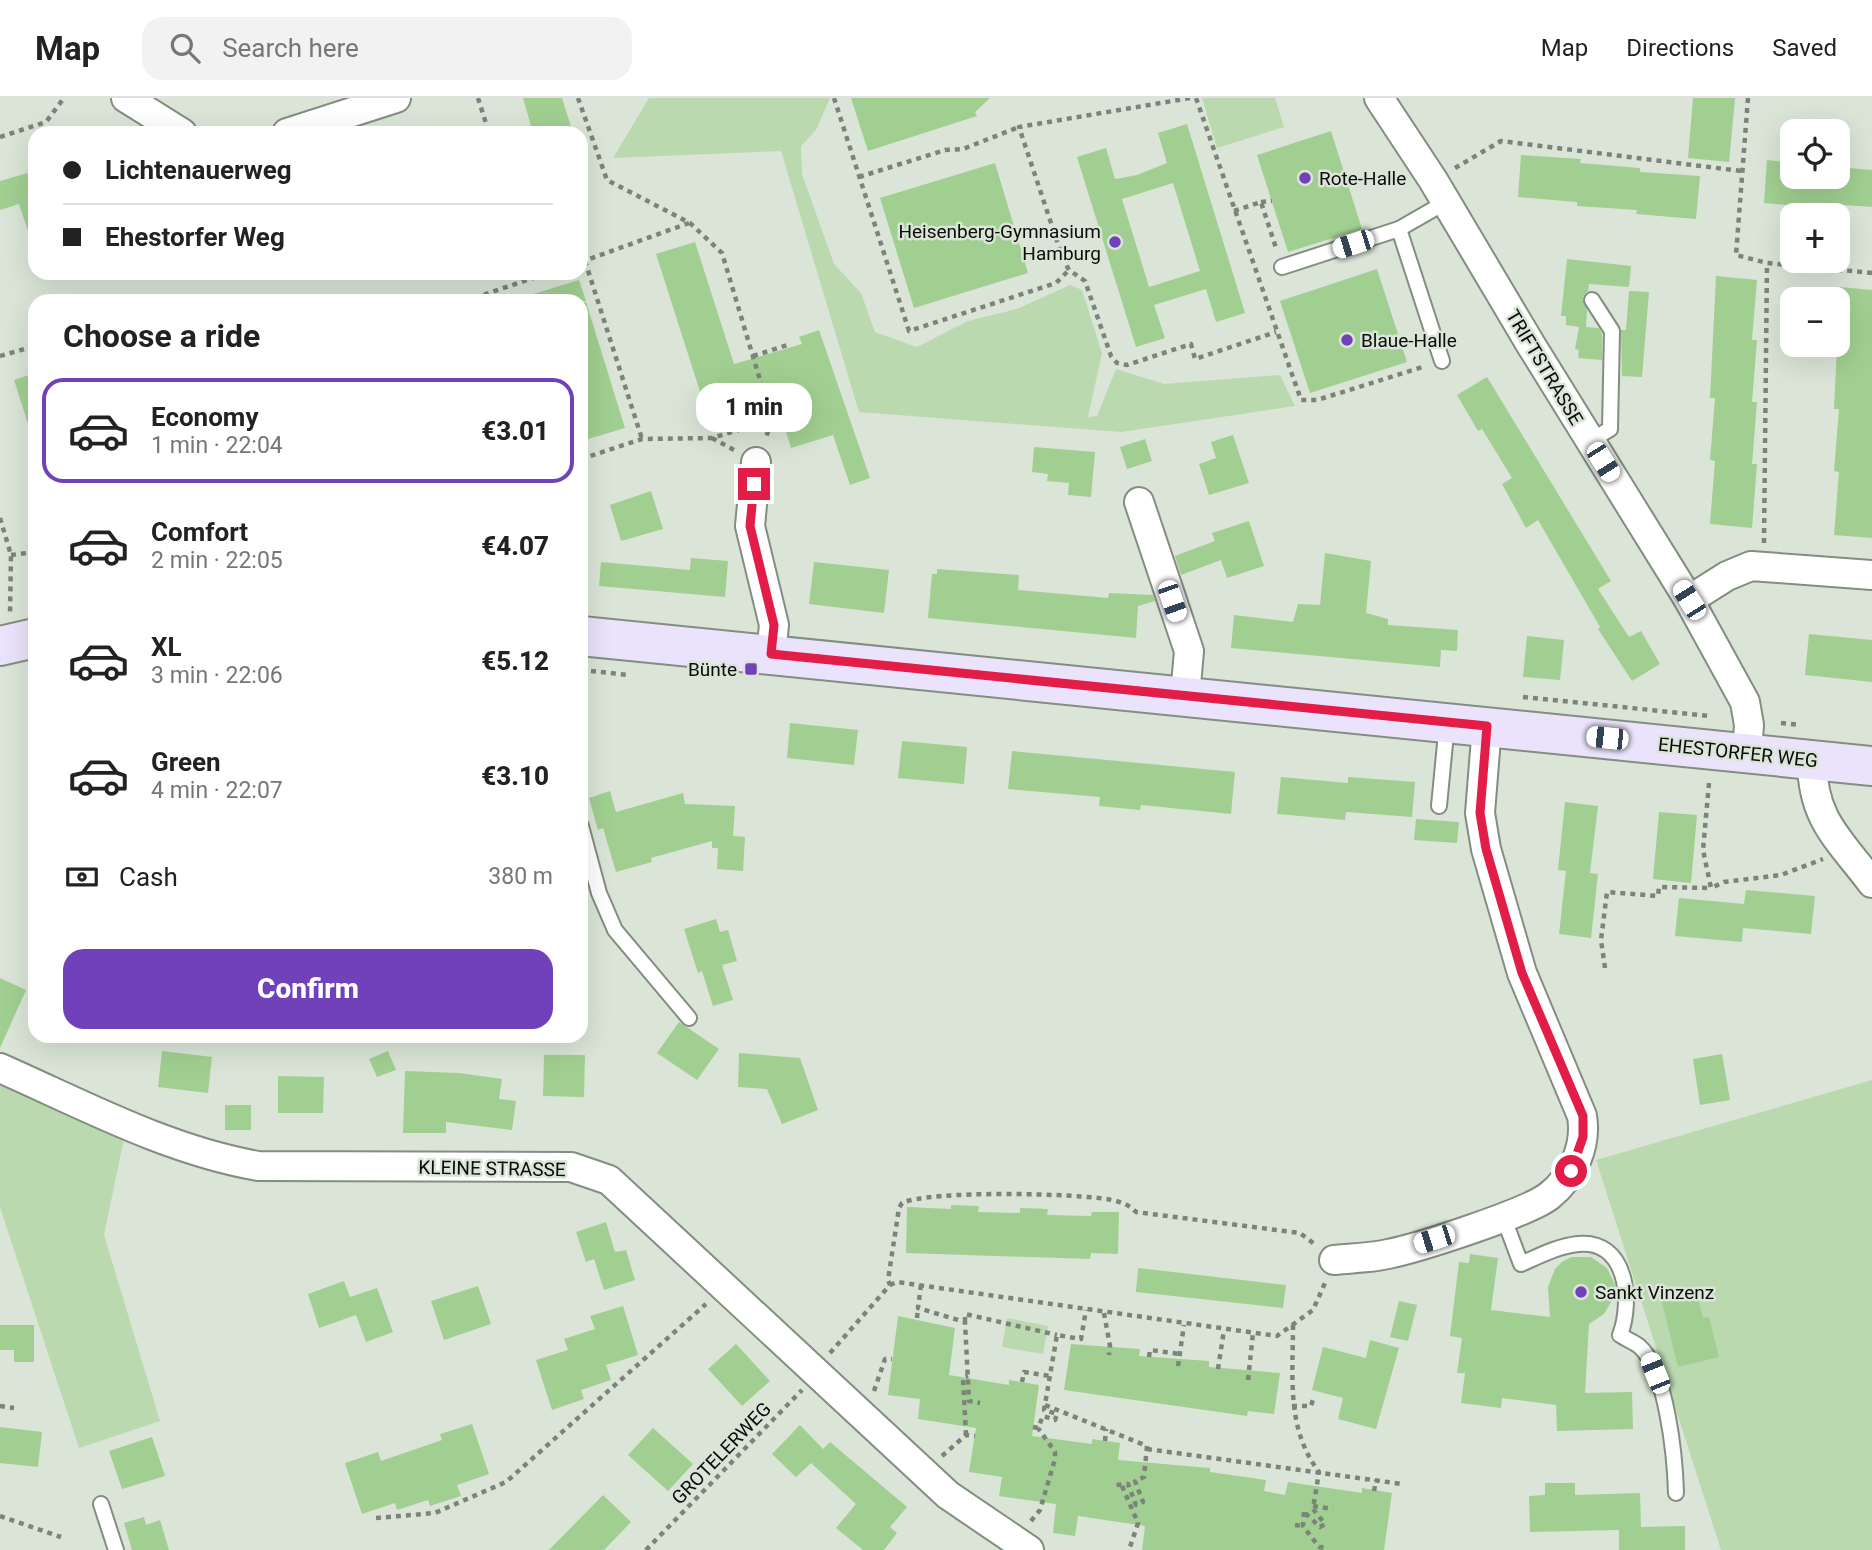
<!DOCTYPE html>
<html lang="en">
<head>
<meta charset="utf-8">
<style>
  :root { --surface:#fff; --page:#f2f2f2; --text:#222; --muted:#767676; --line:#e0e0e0; --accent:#7141b9 }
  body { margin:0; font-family:Roboto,sans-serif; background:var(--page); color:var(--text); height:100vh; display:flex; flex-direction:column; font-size:26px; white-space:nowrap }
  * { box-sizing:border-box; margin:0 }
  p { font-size:23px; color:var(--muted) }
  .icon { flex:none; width:38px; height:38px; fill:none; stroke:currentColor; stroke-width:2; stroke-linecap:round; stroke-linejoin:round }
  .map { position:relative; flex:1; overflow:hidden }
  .drawer { position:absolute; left:28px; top:196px; width:560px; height:749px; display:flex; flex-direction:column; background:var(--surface); border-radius:21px; box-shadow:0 7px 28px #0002 }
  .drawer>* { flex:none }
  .top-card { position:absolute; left:28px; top:28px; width:560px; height:154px; border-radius:21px; box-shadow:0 7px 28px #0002; display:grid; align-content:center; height:154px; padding:0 35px; background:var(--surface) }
  .tools { position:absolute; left:1780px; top:21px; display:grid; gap:14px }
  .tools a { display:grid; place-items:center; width:70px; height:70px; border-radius:14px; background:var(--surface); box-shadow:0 7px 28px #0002; font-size:35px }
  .end { position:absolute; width:32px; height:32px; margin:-16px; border:9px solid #e11d48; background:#fff; box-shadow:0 0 0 4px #fff }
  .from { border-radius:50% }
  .bubble { position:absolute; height:49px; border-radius:21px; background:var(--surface); box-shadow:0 7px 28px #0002; font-size:23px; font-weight:800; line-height:49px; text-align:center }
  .car { position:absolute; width:21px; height:42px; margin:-21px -10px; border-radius:9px; box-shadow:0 0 5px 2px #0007; background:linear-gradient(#fff 24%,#345 0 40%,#fff 0 76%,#345 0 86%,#fff 0) }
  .top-card b { display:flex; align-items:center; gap:24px; height:66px; font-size:26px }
  .top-card b+b { border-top:2px solid var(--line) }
  .top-card i { width:18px; height:18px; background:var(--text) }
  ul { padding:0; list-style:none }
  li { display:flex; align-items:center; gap:21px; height:105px; margin:0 14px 10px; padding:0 21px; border:4px solid transparent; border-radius:21px }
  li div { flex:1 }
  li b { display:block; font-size:26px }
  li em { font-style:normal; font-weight:800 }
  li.current { border-color:var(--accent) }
  li>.icon { width:63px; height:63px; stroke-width:1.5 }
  h2 { padding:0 35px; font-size:32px; line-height:84px }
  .pay { display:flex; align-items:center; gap:18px; height:77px; padding:0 35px; font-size:26px }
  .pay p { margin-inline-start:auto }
  .primary-button { display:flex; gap:14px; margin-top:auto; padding:14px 35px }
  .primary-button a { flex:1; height:80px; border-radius:21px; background:var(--accent); color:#fff; font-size:28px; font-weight:800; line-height:80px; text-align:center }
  header { display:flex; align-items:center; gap:42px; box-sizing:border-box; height:98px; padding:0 35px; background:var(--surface); border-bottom:2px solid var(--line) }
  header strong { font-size:33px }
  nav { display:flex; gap:38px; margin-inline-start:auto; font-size:24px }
  .search { width:490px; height:63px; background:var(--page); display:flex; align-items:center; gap:18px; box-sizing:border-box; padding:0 24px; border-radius:21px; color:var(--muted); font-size:26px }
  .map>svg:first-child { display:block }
  .green { fill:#bad9af }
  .building { fill:#a1cf91; fill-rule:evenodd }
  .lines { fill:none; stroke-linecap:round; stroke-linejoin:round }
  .service-casing { stroke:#838d80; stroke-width:18 }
  .minor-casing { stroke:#838d80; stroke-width:32 }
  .secondary-casing { stroke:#838d80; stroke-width:42 }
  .path { stroke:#7c847a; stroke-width:4.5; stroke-dasharray:5 5; stroke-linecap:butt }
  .service { stroke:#fff; stroke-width:14 }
  .minor { stroke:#fff; stroke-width:28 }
  .secondary { stroke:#eae3fb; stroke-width:38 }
  .route { stroke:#e11d48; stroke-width:9 }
  .poi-dot { fill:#7141b9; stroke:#dae5d7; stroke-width:2.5 }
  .labels { text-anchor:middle; stroke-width:5; stroke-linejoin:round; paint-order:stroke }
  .poi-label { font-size:19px; fill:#090c08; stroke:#dae5d7; text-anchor:start }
  .street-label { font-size:19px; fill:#090c08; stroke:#dae5d7 }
</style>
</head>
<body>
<header>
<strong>Map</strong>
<div class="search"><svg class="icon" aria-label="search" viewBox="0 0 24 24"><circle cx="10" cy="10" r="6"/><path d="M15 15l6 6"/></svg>Search here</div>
<nav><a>Map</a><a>Directions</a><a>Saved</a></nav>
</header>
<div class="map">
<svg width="1872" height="1452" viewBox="0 0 1872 1452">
  <rect width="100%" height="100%" fill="#dae5d7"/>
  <g class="green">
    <path d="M649,0H830L816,32L801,48L802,76L834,166L861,195L875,234L917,249L968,223L1017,211L1070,187L1082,192L1102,255L1088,319L1097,318L1116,271L1164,286L1280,277L1295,308L1121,334L859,314L781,53L613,60Z"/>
    <path d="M1202,0H1275L1284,29L1217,50Z"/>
    <path d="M0,970L127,1026L104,1137L160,1323L79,1350L0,1109Z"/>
    <path d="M1872,982V1452H1721L1596,1062Z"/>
    <path d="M1007,1220L1048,1228L1043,1256L1002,1249Z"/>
  </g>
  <g class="building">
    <path d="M523,0H562L573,35H533Z"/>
    <path d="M851,0H990L975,14L977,18L868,53Z"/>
    <path d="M1693,0H1735L1729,64L1688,60Z"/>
    <path d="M1187,26L1245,215L1216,224L1206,191L1154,207L1165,240L1136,249L1077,59L1106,50L1115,81L1137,77L1167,65L1158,35ZM1173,85L1200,173L1149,189L1122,101Z"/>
    <path d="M1331,33L1362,131L1288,154L1257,57Z"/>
    <path d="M1521,57L1581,61L1580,65L1640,70V74L1700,78L1696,121L1636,116L1637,112L1577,108V104L1518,99Z"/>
    <path d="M1767,62L1792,65V79H1838V69L1872,72V109L1817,105V110L1764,105Z"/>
    <path d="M995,65L1028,175L914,210L880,100Z"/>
    <path d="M35,73V142H31L19,106L0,112V83Z"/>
    <path d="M695,144L734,266L802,246L799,239L819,232L870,380L850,387L833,337L791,350L771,285L704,306L656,156Z"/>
    <path d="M1567,161L1631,168L1629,189L1589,186L1588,193L1583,198L1587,212L1586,229L1599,230L1602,236V262L1578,260L1579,252L1575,251L1579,229L1566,227V218H1561Z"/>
    <path d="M1377,171L1407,264L1310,295L1280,203Z"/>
    <path d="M1716,178L1757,182L1752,242H1757L1752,304H1757L1752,366H1757L1752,430L1710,426L1715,363L1710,362L1715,300H1710Z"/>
    <path d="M579,182L586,203H528L527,198Z"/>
    <path d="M1840,189L1872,192V440L1834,437L1839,374L1834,373L1839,311H1834Z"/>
    <path d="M1629,193L1649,194L1642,279L1622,278L1621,232H1626Z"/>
    <path d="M586,204L625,330L585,342L581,330V205Z"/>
    <path d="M35,275V335H31L14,282Z"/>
    <path d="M1487,279L1611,483L1598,491L1629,539L1641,533L1660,566L1632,583L1598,531L1600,529L1538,422L1526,430L1502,386L1512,380L1482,331L1478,333L1457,297Z"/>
    <path d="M1233,337L1249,385L1209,397L1199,366L1216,360L1211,344Z"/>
    <path d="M1145,341L1152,363L1127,371L1120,349Z"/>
    <path d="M1034,349L1095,354L1091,399L1068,397L1069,385L1047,383L1048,376L1032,374Z"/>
    <path d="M651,393L663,431L621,443L610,407Z"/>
    <path d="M1249,423L1264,468L1227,480L1221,462L1181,477L1175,458L1215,443L1212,435Z"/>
    <path d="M1325,455L1371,463L1366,515L1388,521V527L1458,532L1457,553L1441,552L1440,569L1231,550L1234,517L1293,524L1298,506L1320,507Z"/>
    <path d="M691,460L728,463L725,499L599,488L601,464L690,472Z"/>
    <path d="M814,464L889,472L884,515L809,506Z"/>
    <path d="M937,471L1019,477L1018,492L1108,500L1109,495L1153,497L1155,503L1138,508L1136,540L928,520L932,476H937Z"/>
    <path d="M1809,536L1872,542V584L1805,577Z"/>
    <path d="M1527,538L1564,542L1560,582L1523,579Z"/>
    <path d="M790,625L858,632L854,667L787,660Z"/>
    <path d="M902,643L967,649L964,686L898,680Z"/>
    <path d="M1012,653L1235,674L1231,716L1141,707L1140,712L1099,708L1100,699L1008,691Z"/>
    <path d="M1281,679L1348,685V679L1415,684L1412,719L1346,714L1345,722L1277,716Z"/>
    <path d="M610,693L616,714L683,695L685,706L735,708L733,738L745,739L743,773L717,771L718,750H712V743L651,760L652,764L616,774L603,730L598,732L589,700Z"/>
    <path d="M1565,704L1598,708L1590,775L1598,776L1591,840L1559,836L1566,773L1558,772Z"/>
    <path d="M1659,714L1697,717L1691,785L1653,781Z"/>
    <path d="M1416,721L1459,724L1457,745L1414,742Z"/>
    <path d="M1746,792L1815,798L1811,836L1743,830L1742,844L1675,838L1679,800L1744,806Z"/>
    <path d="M716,821L720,834L728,832L737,863L722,867L733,902L713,908L702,873L698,875L684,831Z"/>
    <path d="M0,880L26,892L0,950Z"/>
    <path d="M679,924L719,951L697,982L657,955Z"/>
    <path d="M162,953L212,959L208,995L158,989Z"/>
    <path d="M388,953L396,972L377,979L369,961Z"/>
    <path d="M739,955L800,960L818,1012L782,1026L767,991L738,989Z"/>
    <path d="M1722,956L1730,1002L1700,1007L1693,961Z"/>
    <path d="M544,957H585L584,999L543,998Z"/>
    <path d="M405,973L459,975L502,981L499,1001L516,1003L512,1032L446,1024V1035H403Z"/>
    <path d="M278,978L324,979L323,1015H278Z"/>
    <rect x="225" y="1007" width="26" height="25"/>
    <path d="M951,1107L979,1108L978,1114L1020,1115V1110L1048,1111L1047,1117L1091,1118L1092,1114H1119L1118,1156L1091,1155L1090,1161L906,1155L907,1109L951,1111Z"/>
    <path d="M606,1124L615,1154L626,1152L635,1182L604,1192L594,1161L586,1164L576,1134Z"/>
    <path d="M1470,1156L1498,1160L1491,1212L1550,1219L1548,1189L1555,1171L1562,1164L1571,1159H1591L1607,1170L1615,1187L1614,1199L1604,1216L1589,1226L1585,1295L1632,1294L1633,1331L1557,1333L1556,1307L1502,1300L1501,1310L1461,1305L1465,1275H1457L1462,1240L1450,1238L1459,1164L1469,1165Z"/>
    <path d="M1138,1170L1286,1187L1283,1210L1136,1194Z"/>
    <path d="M344,1183L350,1199L377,1190L393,1234L366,1244L356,1217L319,1230L308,1196Z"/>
    <path d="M478,1188L491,1226L444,1242L431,1203Z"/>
    <path d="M1696,1192L1703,1220L1709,1219L1719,1259L1678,1269L1661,1200Z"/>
    <path d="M1399,1203L1417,1207L1408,1243L1390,1239Z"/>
    <path d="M623,1208L638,1257L606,1267L611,1282L581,1292L584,1301L552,1312L536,1262L568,1252L564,1241L595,1231L590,1218Z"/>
    <path d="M898,1218L955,1230L949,1277L1009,1287V1282L1039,1287L1032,1338L1092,1346V1341L1120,1345L1118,1362L1210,1370V1374L1266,1382L1264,1393L1285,1397L1288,1384L1362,1395V1390L1392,1395L1384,1452H1142L1145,1428L1078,1418L1075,1438L1053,1435L1056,1406L999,1398L1002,1379L969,1374L976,1330L918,1321L920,1301L888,1297Z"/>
    <path d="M0,1227H34V1264H14V1252H0Z"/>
    <path d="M1370,1242L1399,1250L1376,1331L1338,1321L1343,1300L1312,1292L1323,1249L1366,1260Z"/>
    <path d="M736,1246L770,1283L742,1308L708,1271Z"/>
    <path d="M1071,1246L1140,1251L1139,1258L1209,1263V1269L1280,1275L1274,1316L1248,1313L1247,1318L1064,1292Z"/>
    <path d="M472,1326L489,1376L457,1387L461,1398L430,1408L428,1402L397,1412L395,1405L362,1416L345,1365L378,1354L381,1363L442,1342L440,1336Z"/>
    <path d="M800,1327L823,1351L830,1344L907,1409L890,1429L897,1435L884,1452H863L836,1430L856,1406L811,1365L796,1379L772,1356Z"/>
    <path d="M0,1329L42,1334L38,1369L0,1365Z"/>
    <path d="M653,1330L693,1366L668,1393L628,1357Z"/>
    <path d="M152,1339L165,1378L122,1391L109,1353Z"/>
    <path d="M1545,1385H1575V1397L1640,1395L1641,1429L1685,1428V1452H1619V1432L1530,1434L1529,1398L1545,1397Z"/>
    <path d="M603,1397L631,1424L604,1452H549Z"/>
    <path d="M144,1419L146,1427L160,1422L169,1452H132L124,1425Z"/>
  </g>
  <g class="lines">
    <defs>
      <g id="service">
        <path d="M1399,131L1442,263"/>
        <path d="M1282,169L1399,131L1446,104"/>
        <path d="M1590,343L1610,331L1612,233L1592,202"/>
        <path d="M1439,708L1447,625"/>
        <path d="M581,728L599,795L615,832L689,920"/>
        <path d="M1503,1118L1521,1166C1539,1158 1558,1148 1578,1146C1627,1141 1633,1203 1620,1237C1626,1241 1634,1244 1639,1248C1667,1272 1675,1360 1676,1395"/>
        <path d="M101,1406L116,1452"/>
      </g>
      <g id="minor">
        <path d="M126,0L182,35"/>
        <path d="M1379,0L1433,82L1531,247L1689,502L1745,604L1749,627L1747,654"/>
        <path d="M287,35L396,0"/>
        <path d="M756,364L750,428L774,527L771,556"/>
        <path d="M1139,404L1189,553L1185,598"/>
        <path d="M1689,502L1727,478L1751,468L1872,477"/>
        <path d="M1812,662C1812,721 1838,740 1872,785"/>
        <path d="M0,970C84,1007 167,1052 258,1068L571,1069L609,1082L948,1397L1029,1452"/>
        <path d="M1334,1162C1352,1160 1370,1160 1388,1156C1418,1150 1527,1115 1549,1098C1573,1079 1587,1048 1582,1018L1522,875L1486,751L1480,715L1487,628"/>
      </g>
      <g id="secondary">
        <path d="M581,538L1872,668"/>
        <path d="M0,548L35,540"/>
      </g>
    </defs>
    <use href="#service" class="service-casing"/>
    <use href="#minor" class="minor-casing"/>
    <use href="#secondary" class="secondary-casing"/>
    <g class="path">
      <path d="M478,0L489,35"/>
      <path d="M578,0L607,82L690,125L722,155L772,322L765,342"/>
      <path d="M834,0L909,233L1056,185L1069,172"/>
      <path d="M1190,0L1019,29L1063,161L1069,172L1085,183L1111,258L1117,265L1127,267L1191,246L1195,261L1276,234"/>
      <path d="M1196,0L1301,302H1317L1426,268"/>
      <path d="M1748,0L1736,157L1767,165L1872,175"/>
      <path d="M0,39L46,24L64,0"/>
      <path d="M1455,70L1501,43L1741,73"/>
      <path d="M859,79L945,52L963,51L1019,29"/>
      <path d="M1261,104L1272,103"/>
      <path d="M1234,113L1261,104L1277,153"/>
      <path d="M585,163L642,341"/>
      <path d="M581,164L689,125"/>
      <path d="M315,175L316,182"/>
      <path d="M465,203L548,175"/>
      <path d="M0,258L35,248"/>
      <path d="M753,258L791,246"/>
      <path d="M712,340L736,353"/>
      <path d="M581,361L642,341L712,340L772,322"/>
      <path d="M0,420L11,457L10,516"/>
      <path d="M1764,445L1767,165"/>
      <path d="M11,457L35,454"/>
      <path d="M581,572L629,577"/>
      <path d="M1523,599L1710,618"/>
      <path d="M1781,625L1800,627"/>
      <path d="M1709,685L1703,752L1711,790L1724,784L1781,777L1823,761"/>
      <path d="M1605,870L1601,842L1607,794L1658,798L1659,789L1711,790"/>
      <path d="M890,1187L897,1184L1277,1238L1313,1212L1325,1185"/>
      <path d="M921,1187L918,1210L965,1224L969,1303L980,1305"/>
      <path d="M1104,1215L1110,1248L1109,1257"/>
      <path d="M917,1220L918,1210"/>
      <path d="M965,1224V1216L1057,1237"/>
      <path d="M1293,1227C1293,1280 1286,1330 1319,1374L1313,1411L1325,1426L1320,1429L1304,1414"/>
      <path d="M830,1255L890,1187L888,1182L899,1110L902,1105C930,1092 1078,1095 1112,1102C1122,1104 1129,1107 1136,1114L1300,1135L1317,1148"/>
      <path d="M1149,1259L1150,1252L1180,1256"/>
      <path d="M1178,1268L1184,1227"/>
      <path d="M1218,1271L1224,1232"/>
      <path d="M1248,1282L1253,1235"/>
      <path d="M1022,1284L1024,1274L1050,1278"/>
      <path d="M874,1293L885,1261H892"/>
      <path d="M1045,1307L1147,1348L1144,1379L1135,1383L1143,1404L1136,1407L1128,1386L1115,1387"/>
      <path d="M0,1308L14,1310"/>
      <path d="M1292,1308H1311L1314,1298"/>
      <path d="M1033,1329L1038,1330L1043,1318L1055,1322L1057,1316L1044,1312L1057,1237L1081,1241L1086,1212"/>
      <path d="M966,1337L963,1280L968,1278"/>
      <path d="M1105,1343L1106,1331"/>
      <path d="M1147,1351L1402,1386"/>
      <path d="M942,1358L966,1337L975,1338"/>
      <path d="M1122,1388L1138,1425L1129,1452"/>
      <path d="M1374,1393L1376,1382"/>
      <path d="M1313,1408L1333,1411"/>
      <path d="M1304,1414L1303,1428L1319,1449L1327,1450"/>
      <path d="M0,1418L61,1439"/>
      <path d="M376,1420L435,1415L506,1384L706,1206"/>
      <path d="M1031,1423L1040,1412L1055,1361V1354L1038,1330"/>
      <path d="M1295,1427L1303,1428"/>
      <path d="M646,1452L802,1292"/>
    </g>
    <use href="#service" class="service"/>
    <use href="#minor" class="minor"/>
    <use href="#secondary" class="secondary"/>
  </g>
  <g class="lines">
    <path class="route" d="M754,386L750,428L774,527L771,556L1487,628L1480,715L1486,751L1522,875L1583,1018V1039L1571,1073"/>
  </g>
  <g class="poi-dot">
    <circle cx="1305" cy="80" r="7"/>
    <circle cx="1115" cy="144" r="7"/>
    <circle cx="1347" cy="242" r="7"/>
    <rect x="744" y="564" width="14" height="14" rx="3.5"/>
    <circle cx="1581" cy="1194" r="7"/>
  </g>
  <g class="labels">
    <g class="poi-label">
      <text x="1319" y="87">Rote-Halle</text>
      <text x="1101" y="140" text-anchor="end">Heisenberg-Gymnasium<tspan x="1101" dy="22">Hamburg</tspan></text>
      <text x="1361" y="249">Blaue-Halle</text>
      <text x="737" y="578" text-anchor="end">Bünte</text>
      <text x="1595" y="1201">Sankt Vinzenz</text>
    </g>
    <g class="street-label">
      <text transform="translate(1545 269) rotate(59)" y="7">TRIFTSTRASSE</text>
      <text transform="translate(1738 654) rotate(6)" y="7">EHESTORFER WEG</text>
      <text transform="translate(492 1070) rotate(1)" y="7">KLEINE STRASSE</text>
      <text transform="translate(721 1355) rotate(-46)" y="7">GROTELERWEG</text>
    </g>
  </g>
</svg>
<div class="tools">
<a><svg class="icon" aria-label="locate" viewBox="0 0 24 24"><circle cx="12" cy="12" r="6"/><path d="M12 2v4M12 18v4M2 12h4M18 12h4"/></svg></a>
<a>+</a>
<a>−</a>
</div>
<i class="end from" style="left:1571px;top:1073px"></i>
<i class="end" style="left:754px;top:386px"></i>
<div class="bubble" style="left:696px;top:285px;width:116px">1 min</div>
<i class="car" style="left:1353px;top:146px;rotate:252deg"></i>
<i class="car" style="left:1603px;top:364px;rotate:148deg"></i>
<i class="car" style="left:1689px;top:502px;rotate:328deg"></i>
<i class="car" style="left:1172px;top:503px;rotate:161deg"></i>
<i class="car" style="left:1607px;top:640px;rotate:276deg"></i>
<i class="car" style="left:1434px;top:1141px;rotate:252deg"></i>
<i class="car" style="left:1655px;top:1275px;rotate:338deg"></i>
<div class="top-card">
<b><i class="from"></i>Lichtenauerweg</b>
<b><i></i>Ehestorfer Weg</b>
</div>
<section class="drawer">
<h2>Choose a ride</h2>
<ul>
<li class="current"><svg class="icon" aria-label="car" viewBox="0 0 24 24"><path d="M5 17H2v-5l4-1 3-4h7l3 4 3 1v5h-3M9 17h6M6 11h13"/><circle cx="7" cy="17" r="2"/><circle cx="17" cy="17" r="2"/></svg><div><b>Economy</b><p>1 min · 22:04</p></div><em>€3.01</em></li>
<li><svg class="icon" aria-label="car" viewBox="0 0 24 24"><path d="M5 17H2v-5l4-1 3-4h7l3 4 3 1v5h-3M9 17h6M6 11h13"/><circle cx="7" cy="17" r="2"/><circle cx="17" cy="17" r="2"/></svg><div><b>Comfort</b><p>2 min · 22:05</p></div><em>€4.07</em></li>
<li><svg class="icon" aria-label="car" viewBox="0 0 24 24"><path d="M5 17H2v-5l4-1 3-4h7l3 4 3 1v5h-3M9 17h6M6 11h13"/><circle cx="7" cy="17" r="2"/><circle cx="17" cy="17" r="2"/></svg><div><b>XL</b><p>3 min · 22:06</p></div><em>€5.12</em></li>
<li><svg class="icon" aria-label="car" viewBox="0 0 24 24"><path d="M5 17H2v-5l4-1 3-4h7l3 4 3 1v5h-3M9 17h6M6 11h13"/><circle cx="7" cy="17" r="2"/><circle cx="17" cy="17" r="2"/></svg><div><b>Green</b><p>4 min · 22:07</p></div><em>€3.10</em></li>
</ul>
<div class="pay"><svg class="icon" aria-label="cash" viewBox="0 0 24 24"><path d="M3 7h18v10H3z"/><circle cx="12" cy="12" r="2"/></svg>Cash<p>380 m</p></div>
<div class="primary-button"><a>Confirm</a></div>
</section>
</div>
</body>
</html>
